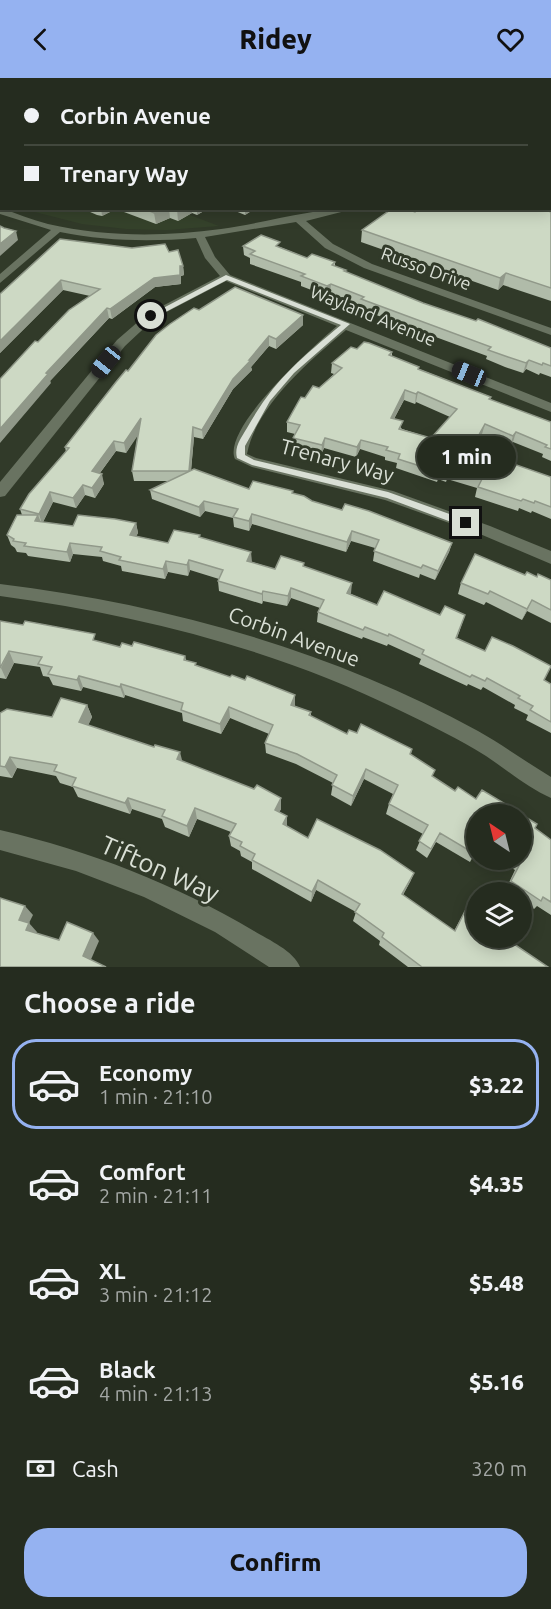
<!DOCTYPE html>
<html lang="en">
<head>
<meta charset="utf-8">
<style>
  :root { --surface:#252c1f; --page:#31382c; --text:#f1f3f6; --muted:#a3a7a4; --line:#42483d; --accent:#95b2f1 }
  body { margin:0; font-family:Ubuntu,sans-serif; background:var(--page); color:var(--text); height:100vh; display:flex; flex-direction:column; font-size:22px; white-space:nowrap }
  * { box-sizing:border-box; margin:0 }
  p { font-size:20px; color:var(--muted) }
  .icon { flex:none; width:33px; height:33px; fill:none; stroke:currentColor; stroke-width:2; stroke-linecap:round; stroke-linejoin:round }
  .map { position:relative; height:889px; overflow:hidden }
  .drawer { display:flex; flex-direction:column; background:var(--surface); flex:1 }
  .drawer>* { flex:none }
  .banner { position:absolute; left:0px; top:0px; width:552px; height:132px; box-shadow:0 3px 15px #0003,0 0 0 2px var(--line); display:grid; align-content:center; height:132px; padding:0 24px; background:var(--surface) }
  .needle { width:39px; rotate:325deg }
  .tools { position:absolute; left:466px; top:726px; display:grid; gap:12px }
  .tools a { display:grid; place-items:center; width:66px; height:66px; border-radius:50%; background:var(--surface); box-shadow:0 3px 15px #0003,0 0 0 2px var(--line); font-size:30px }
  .end { position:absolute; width:27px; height:27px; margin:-14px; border:8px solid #d9dfd5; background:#111; box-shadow:0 0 0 3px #111 }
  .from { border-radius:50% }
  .bubble { position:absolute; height:42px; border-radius:21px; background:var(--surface); box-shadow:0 3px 15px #0003,0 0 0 2px var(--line); font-size:20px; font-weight:800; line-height:42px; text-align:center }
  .car { position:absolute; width:18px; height:36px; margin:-18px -9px; border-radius:8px; box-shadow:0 0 4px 2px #0007; background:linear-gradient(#222 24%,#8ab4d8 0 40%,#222 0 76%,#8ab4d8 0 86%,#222 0) }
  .banner b { display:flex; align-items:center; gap:21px; height:57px; font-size:22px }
  .banner b+b { border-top:2px solid var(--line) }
  .banner i { width:15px; height:15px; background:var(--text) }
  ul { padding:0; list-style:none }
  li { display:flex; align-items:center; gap:18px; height:90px; margin:0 12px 9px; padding:0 12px; border:3px solid transparent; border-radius:24px }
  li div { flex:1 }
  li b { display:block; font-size:22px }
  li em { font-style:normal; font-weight:800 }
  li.active { border-color:var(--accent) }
  li>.icon { width:54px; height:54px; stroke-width:1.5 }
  h2 { padding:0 24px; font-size:27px; line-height:72px }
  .pay { display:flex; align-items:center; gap:15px; height:66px; padding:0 24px; font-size:22px }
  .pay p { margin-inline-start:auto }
  .button { display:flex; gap:12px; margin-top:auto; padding:12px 24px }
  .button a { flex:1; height:69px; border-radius:24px; background:var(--accent); color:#111; font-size:24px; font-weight:800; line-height:69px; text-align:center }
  header { display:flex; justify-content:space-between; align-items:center; height:78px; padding:0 24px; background:var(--accent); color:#111; font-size:27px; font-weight:800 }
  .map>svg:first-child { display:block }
  .built { fill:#35422b }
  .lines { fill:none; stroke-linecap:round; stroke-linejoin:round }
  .minor { fill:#697361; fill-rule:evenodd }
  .wall { fill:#b0bba9; fill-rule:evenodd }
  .shaded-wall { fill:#909889 }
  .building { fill:#cdd9c4; stroke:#909889; stroke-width:1.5; fill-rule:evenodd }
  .route { fill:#d9dfd5 }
  .labels { text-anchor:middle; stroke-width:6; stroke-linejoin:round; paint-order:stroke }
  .far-street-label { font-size:18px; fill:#d9dfd5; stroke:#313a29 }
  .street-label { font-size:21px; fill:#d9dfd5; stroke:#313a29 }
  .near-street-label { font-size:26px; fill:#d9dfd5; stroke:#313a29 }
</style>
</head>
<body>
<header><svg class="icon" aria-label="back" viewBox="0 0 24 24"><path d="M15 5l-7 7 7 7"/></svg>Ridey<svg class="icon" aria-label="heart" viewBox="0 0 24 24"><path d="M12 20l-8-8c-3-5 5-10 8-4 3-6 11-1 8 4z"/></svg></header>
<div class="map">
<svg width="551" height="889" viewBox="0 0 551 889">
  <rect width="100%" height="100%" fill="#313a29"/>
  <path class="built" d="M37,130L174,131L219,148L167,152L126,151L82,146L31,133Z"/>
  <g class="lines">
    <g class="minor">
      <rect x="550" y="37" width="1" height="4"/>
      <path d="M0,130C16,135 32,142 48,146C105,159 163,159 221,151C266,145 312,130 357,130L306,143L333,166L372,186L551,250V257L364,190L325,170L296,144L205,159L215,179L230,197L551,325V334L346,252C311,282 256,327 247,376L256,380L393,413L490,448L551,473V486L480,456L385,422L252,389L235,381C221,350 315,267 337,248L226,203L155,240L125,268L5,418L0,419V404L117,262L147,236L220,198L205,180L196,160C150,164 105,163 60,154L0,205V196L51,152L0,136Z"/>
      <path d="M0,506C165,526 331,572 478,653C503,667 526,684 551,699V720C528,710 507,692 486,678C459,661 430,647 401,633C275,571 139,537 0,518Z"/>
      <path d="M0,752C90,773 175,806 254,853C269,862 294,873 300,889H269L215,854L144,819L76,793L0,772Z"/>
    </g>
  </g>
  <g class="wall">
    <path d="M551,61V223L503,207L498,212L361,164L362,152L415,134L550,130Z"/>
    <path d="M0,72L2,73V111H0Z"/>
    <path d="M81,130H209L197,137L192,135L178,143L170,140L156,146L116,131L102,138L97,137Z"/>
    <path d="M228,130H256L245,137Z"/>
    <path d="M243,168L280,169L307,180L335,184V188L346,194L423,225L551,270V299L540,295L539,297L526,291L523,295L505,289L486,281L487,278L360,231V227L330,215L327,218L301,208V204L250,186V180L244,177Z"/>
    <path d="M132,170L169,174L183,188L184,197L181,198V206L155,209L112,241L109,240L50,303L51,305L38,264L90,218L63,212L0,275V216Z"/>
    <path d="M199,232L303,247L276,271L269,268L251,289L252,292L233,311L203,361L194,359L191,393L249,411L293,415L312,423L452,465L449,474L435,502L420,496L419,500L373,483L375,470L351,463L346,474L252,446L249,453L234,449L233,440L205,433L200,439L152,421L150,412L169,403H134L132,393L138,356L126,375L116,373L100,395L104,406L95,420L85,417L76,430L53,424L43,444L73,448L136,445L138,455L136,458L168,465L200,457V459L252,484L275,491L304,489L351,516L377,527L440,537H465L457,560L551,606V655L526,642L528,637L514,630L515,627L483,609L481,612L468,606L467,608L419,586L421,581L388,566L387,568L363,559L362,561L317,544L318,534L320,530L291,520L287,528L263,523L262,526L219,513L218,503L219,501L190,492L188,498L168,494L165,501L122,493L121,488L103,483L102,479L73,476L70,484L28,478L26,475L17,474L15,470L11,467L7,457L22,437L20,431L66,374L65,369L128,293Z"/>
    <path d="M357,271L392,274V278L419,289V291L491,319L490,322L551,344V383L542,379L543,376L513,364L510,368L482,356L473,372L551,399V441L532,433L531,435L519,430L518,433L475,419L477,410L447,401L446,404L438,401L437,404L396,390L397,385L385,382V379L360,371L356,379L324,370L321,377L292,370L293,360L295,356L287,354V344L305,320L319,310L334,296L331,295L332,285ZM404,322L415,326L416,324L450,339L431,360L402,351L394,341Z"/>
    <path d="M525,497L551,502V545L527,533L522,542L486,524L484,527L458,516L461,505Z"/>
    <path d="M0,543L97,563L120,569L132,568L185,578L186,582L196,588L230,599L245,602L295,617V628L311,634V638L347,656L357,655L412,671L411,676L433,699L477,736V771L470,784L436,764L427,780L416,772L423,756L386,736L389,726L393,716L364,701L351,728L331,717L333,705L296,686L266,675L265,665L269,656L230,640L221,656L183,643L182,635L125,617L124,620L83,609L81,613L53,607L49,599L43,598L40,589L14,585L6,601L0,600Z"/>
    <path d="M87,627L92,639L88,647L182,683L254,711L281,720V731L279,734L287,738V748L308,760L414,795L410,804L403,817L454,853L465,833L548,889H408L379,867L380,863L353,843L356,834L316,812L311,824L252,791V784L241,778L240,773L231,768L229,758L231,754L197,741L189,759L165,749L162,741L132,731L130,736L78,719L73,709L60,705L56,698L17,690L12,700L0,698V635L52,639Z"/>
    <path d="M535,750L551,762V837L537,828L534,831L522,822V814H511L506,811L515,792L498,782H522Z"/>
  </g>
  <g class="shaded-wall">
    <path d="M196,0H217V1L193,2Z"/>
    <path d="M2,20V31L0,32V21Z"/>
    <path d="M101,130H116V131L102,138Z"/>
    <path d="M164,130H169L170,140L156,146L154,135Z"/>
    <path d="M179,130H192V135L178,143L177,131Z"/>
    <path d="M197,130H209L197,137Z"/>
    <path d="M245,130H256L245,137Z"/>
    <path d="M16,153L18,162L0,178V166Z"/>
    <path d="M180,188H183L184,197L181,198V206L155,209L112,241L110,231L154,200Z"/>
    <path d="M506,195L503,207L498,212L500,200Z"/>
    <path d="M61,202L63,212L0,275V263Z"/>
    <path d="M331,206L330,215L327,218V208Z"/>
    <path d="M107,230L109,240L50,303L51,305L0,365V351L46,295Z"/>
    <path d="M303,237V247L276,271V261Z"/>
    <path d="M269,258V268L251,289L252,292L233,311L203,361L202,352L233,301Z"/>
    <path d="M529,282L526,291L523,295L526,285Z"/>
    <path d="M405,312L404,322L389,350L391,340Z"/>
    <path d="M418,314L416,324L415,326L416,316Z"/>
    <path d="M141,340L143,350L126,375L124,365Z"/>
    <path d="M485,346L482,356L468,381L471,371Z"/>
    <path d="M193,349L194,359L190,403L189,393Z"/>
    <path d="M516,354L513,364L510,368L513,358Z"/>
    <path d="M325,360L324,370L321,377L322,367Z"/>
    <path d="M361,362L360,371L356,379L357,369Z"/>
    <path d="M114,363L116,373L94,403L92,393Z"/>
    <path d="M102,396L104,406L95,420L92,410Z"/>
    <path d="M83,407L85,417L76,430L73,420Z"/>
    <path d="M50,414L53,424L42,446L39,436Z"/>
    <path d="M204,423L205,433L200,439L199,429Z"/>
    <path d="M252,436V446L249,453V443Z"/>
    <path d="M38,437L42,447L35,443Z"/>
    <path d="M136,445L138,455L132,467L130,457Z"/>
    <path d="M352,453L351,463L346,474L347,464Z"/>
    <path d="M70,465L73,476L70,484L67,474Z"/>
    <path d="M452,465L449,474L435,502L438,493Z"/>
    <path d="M251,474L252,484L247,483Z"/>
    <path d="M189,482L190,492L188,498L187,487Z"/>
    <path d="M166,483L168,494L165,501L163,491Z"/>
    <path d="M352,505L351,515L346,525L347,515Z"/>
    <path d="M291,510V520L287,528L288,518Z"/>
    <path d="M263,513V523L262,526V516Z"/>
    <path d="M532,522L527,533L522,542L527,531Z"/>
    <path d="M9,573L14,585L6,601L1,590Z"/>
    <path d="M79,598L83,609L81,613L77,602Z"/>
    <path d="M121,606L125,617L124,620L120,609Z"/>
    <path d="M295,617V628L291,627Z"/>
    <path d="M87,627L92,639L84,657L79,644Z"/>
    <path d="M229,629L230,640L221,656L220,646Z"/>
    <path d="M180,674L183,686L177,681Z"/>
    <path d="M10,679L17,690L12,700L5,689Z"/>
    <path d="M366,691L364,701L351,728L353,718Z"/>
    <path d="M128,720L132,731L130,736L125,725Z"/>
    <path d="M281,720V731L275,743V732Z"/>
    <path d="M195,730L197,741L189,759L187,748Z"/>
    <path d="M287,738V749L283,746Z"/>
    <path d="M414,795L410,804L398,825L402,816Z"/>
    <path d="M318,802L316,812L311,824L312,814Z"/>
    <path d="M25,828L33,837L26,851L19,842Z"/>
    <path d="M29,845L37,854L34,860L26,852Z"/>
    <path d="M93,855L99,863L89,886L83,878Z"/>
  </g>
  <g class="building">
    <path d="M0,0H196L193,2H2V20L0,21Z"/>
    <path d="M300,0H551V9L550,2H297Z"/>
    <path d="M551,61V128H550V62Z"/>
    <path d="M0,72L2,73V101H0Z"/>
    <path d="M143,130H164L154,135Z"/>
    <path d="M393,130H404L415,134L420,130L430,133L434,130H548L546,132L551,134V210L506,195L500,200L362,152Z"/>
    <path d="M0,148L4,150L16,153L0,166Z"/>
    <path d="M261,157L280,164L276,168L307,180L312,176L335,184L332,187L346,192L344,193L423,225L476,243L478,241L551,270V288L543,285L542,287L529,282L526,285L508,279L488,272L491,269L361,221L364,219L331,206L327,208L301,198L305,196L250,176L255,173L243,168Z"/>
    <path d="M60,161L132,170L165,166L169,174L178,172L183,188H180V197L154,200L110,231L107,230L46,295L48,296L0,351V301L35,263L38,264L69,232L100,211L61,202L0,263V216Z"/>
    <path d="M235,209L303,237L276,261L269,258L249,282H251L233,301L202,352L193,349L189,393H132L141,340L124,365L114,363L92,393L102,396L92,410L83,407L73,420L50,414L39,436L20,431L29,416L69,370L65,369L116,304L126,292L128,293L156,257L170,246L194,230L199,232Z"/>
    <path d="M364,264L369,265L392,274L389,277L419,289L418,291L491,319L489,321L551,344V371L545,369L547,367L516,354L513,358L485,346L471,371L551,399V429L535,423L534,425L523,421L521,423L478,409L482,401L450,391L448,394L440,391L439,394L398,381L400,376L386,372L388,369L361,362L357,369L325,360L322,367L293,360L300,347L287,344L301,319L305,320L313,308L319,310L342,290L332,285L351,269L357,271ZM405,312L416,316L418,314L457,331L431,360L399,351L403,343L391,340Z"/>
    <path d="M194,391L249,411L253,403L293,413L292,415L304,418L312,423L342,432L345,426L369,433L452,465L438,493L423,487L421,490L374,473L379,462L352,453L347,464L252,436L249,443L233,439L238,431L204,423L199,429L150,412Z"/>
    <path d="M17,437H38L35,443L73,448L78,437L115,441L136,445L130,457L168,465L174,452L200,457L199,459L251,474L247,483L275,491L281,478L304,485L303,488L352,505L347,515L377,527L384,513L440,537L445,528L465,537L456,560L485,573L492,559L513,568L551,588L544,602L551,606V644L530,632L533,628L518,620L520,618L487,600L485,603L472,597L470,599L422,576L424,572L389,556L388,558L365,549L363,552L318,534L324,522L291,510L288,518L263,513L262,516L218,503L223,492L189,482L187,487L166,483L163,491L119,482L121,479L100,473L102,469L70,465L67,474L24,468L26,465L13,463L14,461L7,457Z"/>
    <path d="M475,476L525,497L527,494L537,499L538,496L551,502V532L532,522L527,531L490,513L488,516L461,505Z"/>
    <path d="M0,543L23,547L25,543L95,556L93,562L120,569L122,565L132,568L134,564L185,578L184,582L196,585L195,587L230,599L232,597L245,602L247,598L295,617L291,627L311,634L309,637L347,656L349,652L357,655L361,646L412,671L410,676L435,692L432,698L455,713L458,709L476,721L482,712L522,736H477V771L475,776L440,755L431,771L419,763L428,747L389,726L398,707L366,691L353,718L332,707L337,697L297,676L265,665L273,647L229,629L220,646L181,632L183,625L121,606L120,609L79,598L77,602L48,596L52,589L38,586L42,579L9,573L0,590Z"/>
    <path d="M61,620L87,627L79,644L154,669L155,667L180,674L177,681L254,711L257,707L281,720L275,732L287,738L283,746L308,760L317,741L380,772L414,795L402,816L455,853L465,833L477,841V860H505L548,889H422L382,859L384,855L355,834L360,826L318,802L312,814L252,782L255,776L240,768L242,764L229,758L236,746L195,730L187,748L162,738L165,732L128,720L125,725L72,708L76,700L54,693L57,687L10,679L5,689L0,688V635L7,631L52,639Z"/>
    <path d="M522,737L537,746L535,750L551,762V824L543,819L541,823L511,803L521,784L518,782H522Z"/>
    <path d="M0,820L25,828L19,842L29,845L26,852L59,862L67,844L93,855L83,878L106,889H0Z"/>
  </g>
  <path class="route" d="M226,197L350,246L294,295L270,323L245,368V377L254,382L388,414L469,443V448H462L387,420L252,387L237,380C234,369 241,360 247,350C274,302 299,282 341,247L227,202L154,240L148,238Z"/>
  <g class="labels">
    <g class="far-street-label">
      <text transform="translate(426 191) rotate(20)" y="6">Russo Drive</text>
      <text transform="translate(373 238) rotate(22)" y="6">Wayland Avenue</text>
    </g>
    <g class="street-label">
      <text transform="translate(337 383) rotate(15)" y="7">Trenary Way</text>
      <text transform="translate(294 559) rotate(20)" y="7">Corbin Avenue</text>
    </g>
    <g class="near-street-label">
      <text transform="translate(160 791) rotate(24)" y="9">Tifton Way</text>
    </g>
  </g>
</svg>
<div class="tools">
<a><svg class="needle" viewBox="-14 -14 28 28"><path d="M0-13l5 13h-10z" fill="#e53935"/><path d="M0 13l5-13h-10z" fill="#a3a7a4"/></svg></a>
<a><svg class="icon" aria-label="layers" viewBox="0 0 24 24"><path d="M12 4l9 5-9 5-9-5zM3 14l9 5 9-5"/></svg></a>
</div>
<i class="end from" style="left:151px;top:238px"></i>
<i class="end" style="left:466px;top:445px"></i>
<div class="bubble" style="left:417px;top:358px;width:99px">1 min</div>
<i class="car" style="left:106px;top:284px;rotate:219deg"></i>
<i class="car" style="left:469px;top:296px;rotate:292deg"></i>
<div class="banner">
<b><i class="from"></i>Corbin Avenue</b>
<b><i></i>Trenary Way</b>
</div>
</div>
<section class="drawer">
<h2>Choose a ride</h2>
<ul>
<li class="active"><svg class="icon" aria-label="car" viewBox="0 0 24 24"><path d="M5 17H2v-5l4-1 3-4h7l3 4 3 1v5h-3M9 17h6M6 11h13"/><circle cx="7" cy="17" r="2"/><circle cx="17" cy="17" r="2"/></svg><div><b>Economy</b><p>1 min · 21:10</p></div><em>$3.22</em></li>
<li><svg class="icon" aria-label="car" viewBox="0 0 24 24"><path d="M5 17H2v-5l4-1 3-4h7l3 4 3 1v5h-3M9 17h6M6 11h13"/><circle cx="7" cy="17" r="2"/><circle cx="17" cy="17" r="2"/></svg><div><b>Comfort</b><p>2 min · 21:11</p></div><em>$4.35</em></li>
<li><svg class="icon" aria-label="car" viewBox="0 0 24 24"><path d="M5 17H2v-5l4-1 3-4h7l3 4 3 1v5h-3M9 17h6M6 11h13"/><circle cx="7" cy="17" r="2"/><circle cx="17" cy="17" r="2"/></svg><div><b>XL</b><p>3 min · 21:12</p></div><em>$5.48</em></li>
<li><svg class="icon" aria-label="car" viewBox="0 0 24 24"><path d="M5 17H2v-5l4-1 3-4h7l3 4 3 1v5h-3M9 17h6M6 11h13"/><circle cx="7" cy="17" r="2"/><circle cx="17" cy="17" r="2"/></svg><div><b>Black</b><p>4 min · 21:13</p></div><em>$5.16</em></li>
</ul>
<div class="pay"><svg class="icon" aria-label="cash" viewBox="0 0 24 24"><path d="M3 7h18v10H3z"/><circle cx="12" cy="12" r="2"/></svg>Cash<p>320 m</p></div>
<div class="button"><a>Confirm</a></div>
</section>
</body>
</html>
